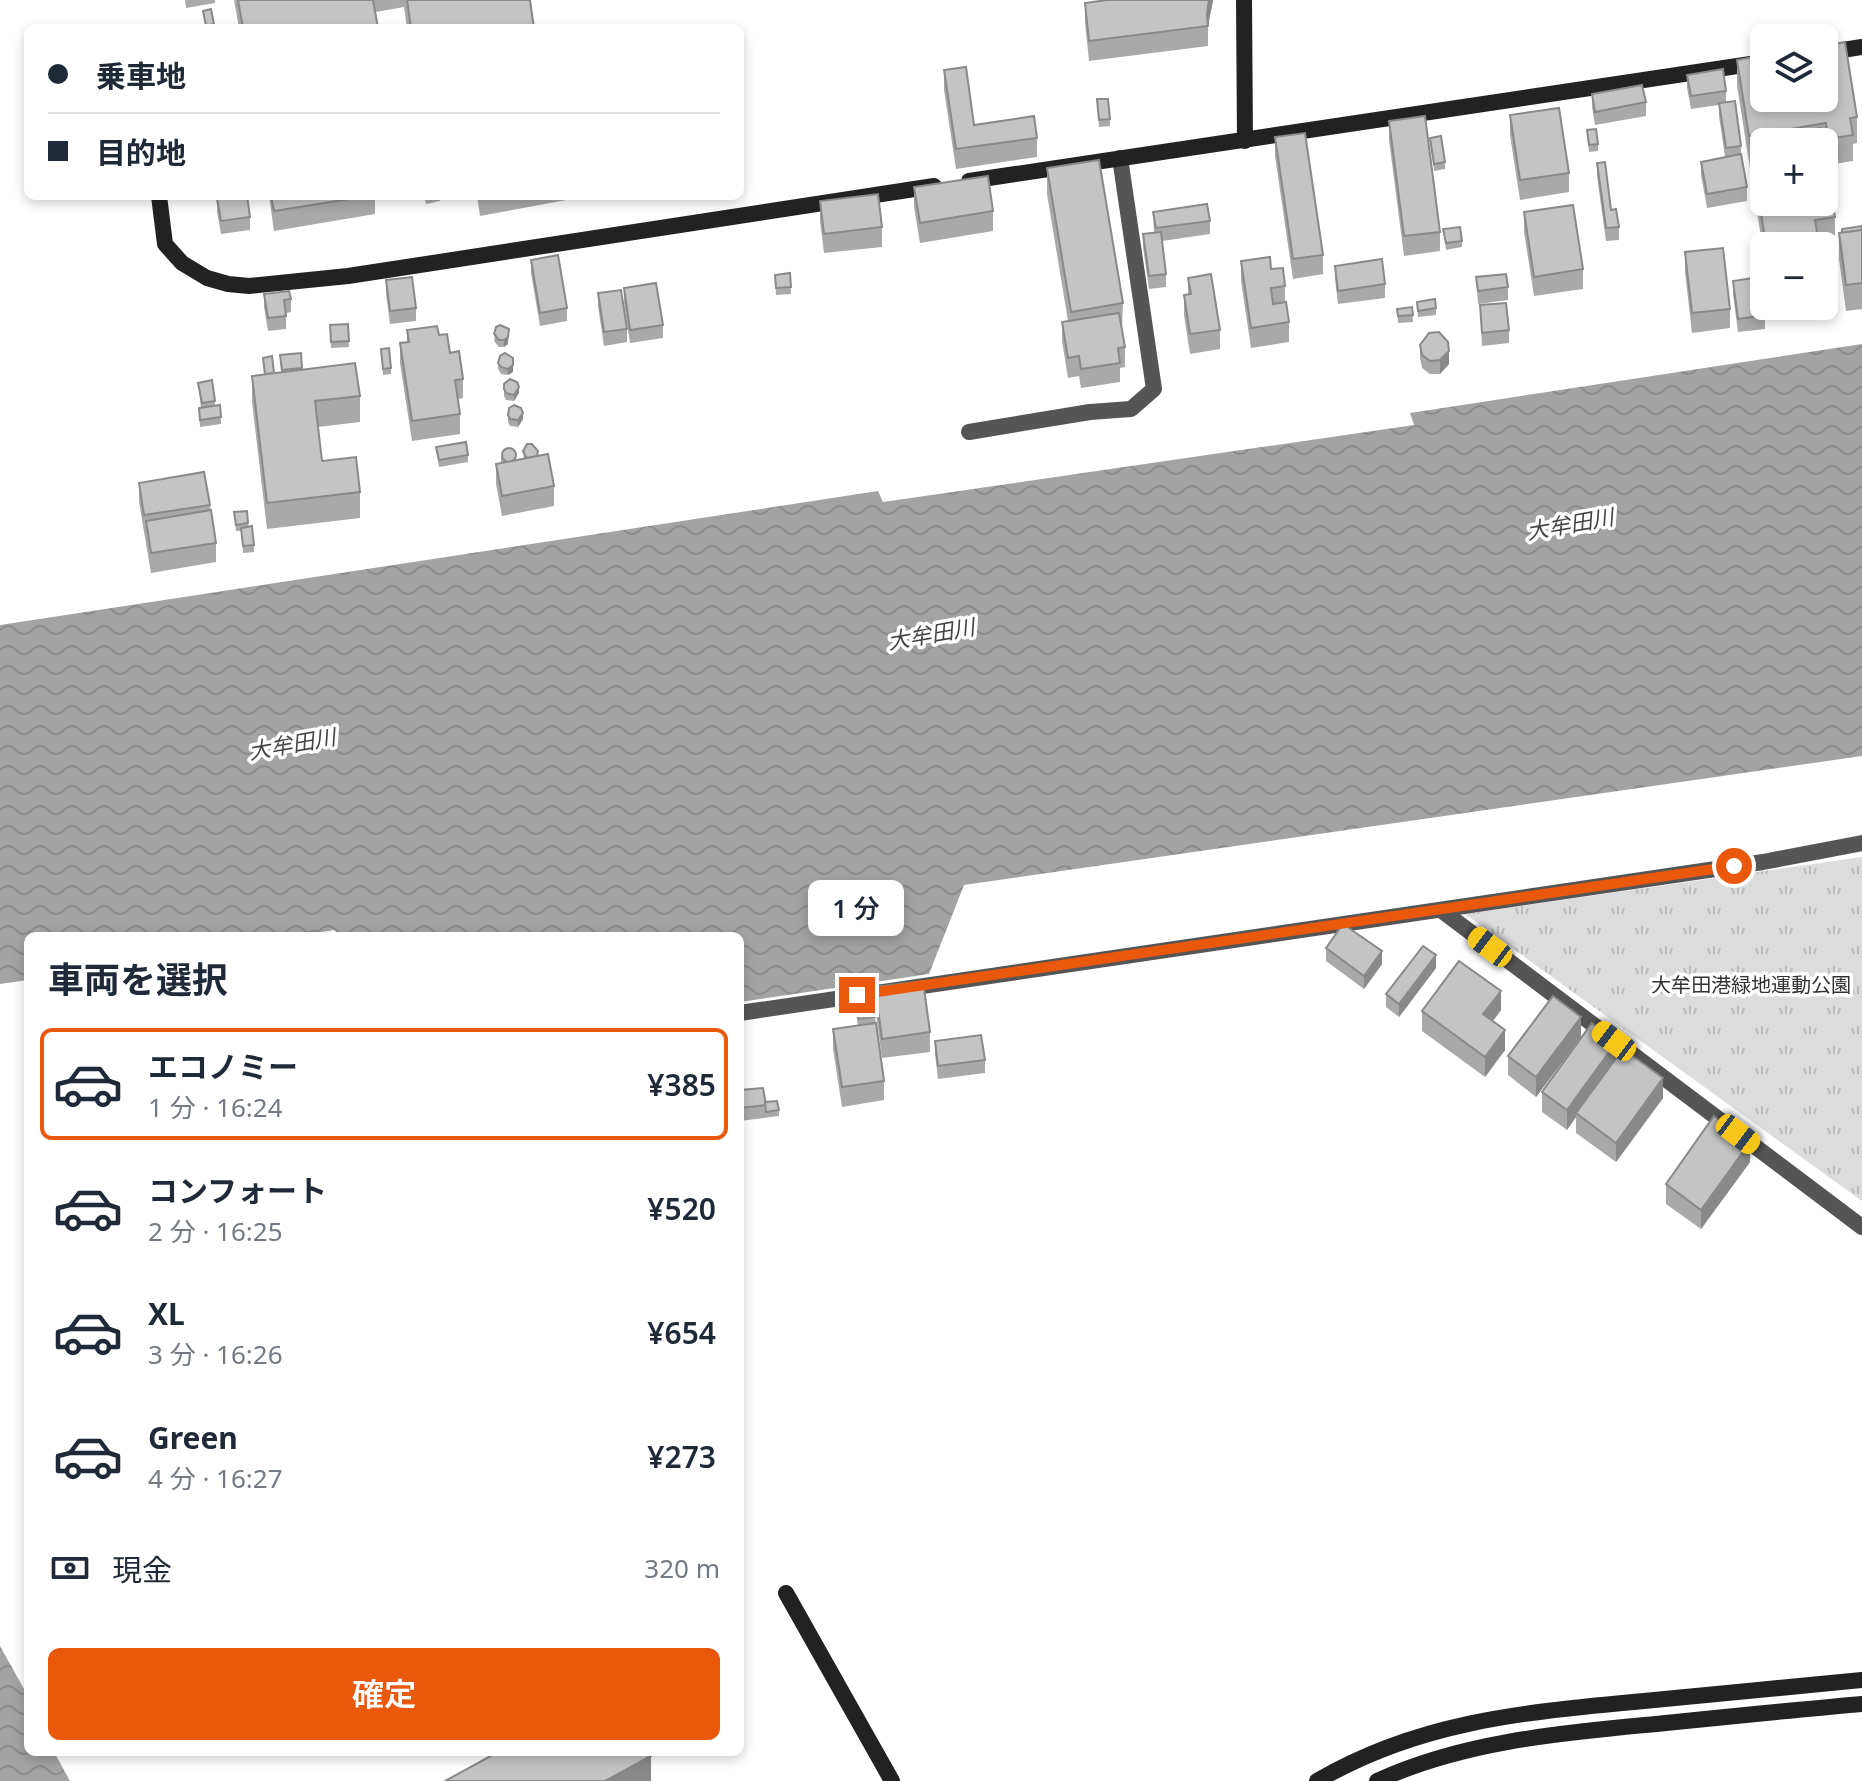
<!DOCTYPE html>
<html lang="ja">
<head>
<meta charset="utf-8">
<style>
  :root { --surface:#fff; --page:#f6f6f7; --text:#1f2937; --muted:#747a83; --line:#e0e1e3; --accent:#ea580c }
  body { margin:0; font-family:"Noto Sans","Noto Sans JP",sans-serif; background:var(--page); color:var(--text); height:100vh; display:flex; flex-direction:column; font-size:30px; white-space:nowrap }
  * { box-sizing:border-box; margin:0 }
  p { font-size:26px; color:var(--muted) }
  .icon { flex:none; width:44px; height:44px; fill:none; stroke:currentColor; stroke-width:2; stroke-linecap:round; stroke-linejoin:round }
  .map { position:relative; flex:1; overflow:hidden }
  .sheet { position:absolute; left:24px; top:932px; width:720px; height:824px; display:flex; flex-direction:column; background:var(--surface); border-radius:12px; box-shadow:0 4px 12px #0003 }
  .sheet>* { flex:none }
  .hud { position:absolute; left:24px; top:24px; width:720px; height:176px; border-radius:12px; box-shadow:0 4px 12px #0003; display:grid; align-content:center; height:176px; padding:0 24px; background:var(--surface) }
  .buttons { position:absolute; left:1750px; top:24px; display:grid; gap:16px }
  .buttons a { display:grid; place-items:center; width:88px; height:88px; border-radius:12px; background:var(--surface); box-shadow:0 4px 12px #0003; font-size:40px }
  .end { position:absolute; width:36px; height:36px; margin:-18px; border:10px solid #ea580c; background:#fff; box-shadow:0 0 0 4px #fff }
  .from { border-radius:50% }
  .bubble { position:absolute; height:56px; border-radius:12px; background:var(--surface); box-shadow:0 4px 12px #0003; font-size:26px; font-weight:600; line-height:56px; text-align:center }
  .car { position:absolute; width:24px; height:48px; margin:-24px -12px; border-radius:10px; box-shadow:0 0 6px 2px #0007; background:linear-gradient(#f5c518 24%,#345 0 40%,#f5c518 0 76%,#345 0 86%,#f5c518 0) }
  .hud b { display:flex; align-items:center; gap:28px; height:76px; font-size:30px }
  .hud b+b { border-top:2px solid var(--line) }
  .hud i { width:20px; height:20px; background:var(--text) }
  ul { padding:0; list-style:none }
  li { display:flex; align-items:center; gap:24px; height:112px; margin:0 16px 12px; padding:0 8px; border:4px solid transparent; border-radius:12px }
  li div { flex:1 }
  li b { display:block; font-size:30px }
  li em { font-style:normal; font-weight:600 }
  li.active { border-color:var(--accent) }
  li>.icon { width:72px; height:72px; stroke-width:1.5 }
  h2 { padding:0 24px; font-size:36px; line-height:96px }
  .pay { display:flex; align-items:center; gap:20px; height:88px; padding:0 24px; font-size:30px }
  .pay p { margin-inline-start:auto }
  .primary-button { display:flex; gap:16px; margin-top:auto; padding:16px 24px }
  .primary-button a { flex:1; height:92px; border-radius:12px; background:var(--accent); color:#fff; font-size:32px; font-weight:600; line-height:92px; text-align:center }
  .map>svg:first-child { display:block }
  .park { fill:url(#park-tufts) }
  .water { fill:url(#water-waves) }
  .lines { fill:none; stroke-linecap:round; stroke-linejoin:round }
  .street { stroke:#555; stroke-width:16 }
  .secondary { stroke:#222; stroke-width:16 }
  .wall { fill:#a9a9a9; fill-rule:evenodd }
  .shaded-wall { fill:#898989 }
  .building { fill:#c4c4c4; stroke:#898989; stroke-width:2 }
  .route { stroke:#ea580c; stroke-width:10 }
  .labels { text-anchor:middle; stroke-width:7; stroke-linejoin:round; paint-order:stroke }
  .park-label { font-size:20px; fill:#333; stroke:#fff }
  .water-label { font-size:22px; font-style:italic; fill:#444; stroke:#fff }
</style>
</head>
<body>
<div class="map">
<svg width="1862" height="1781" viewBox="0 0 1862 1781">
  <defs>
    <pattern id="park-tufts" width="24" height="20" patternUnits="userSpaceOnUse" patternTransform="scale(2)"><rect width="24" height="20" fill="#dcdcdc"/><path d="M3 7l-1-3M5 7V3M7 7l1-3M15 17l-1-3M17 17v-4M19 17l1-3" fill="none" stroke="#bbb"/></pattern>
    <pattern id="water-waves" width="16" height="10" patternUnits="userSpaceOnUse" patternTransform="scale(2)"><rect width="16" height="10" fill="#a3a3a3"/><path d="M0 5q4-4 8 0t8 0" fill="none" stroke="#8b8b8b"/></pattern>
  </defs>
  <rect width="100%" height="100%" fill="#fff"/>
  <path class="park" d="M1862,857V1201L1465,914Z"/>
  <g class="water">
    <path d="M1862,344V756L964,885L929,974L740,1002V936H342L334,930L299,936H28V980L0,984V625L878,491L883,502L1414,425L1410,413Z"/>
    <path d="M0,1646L28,1696V1752H54L70,1781H0Z"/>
  </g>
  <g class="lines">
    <g class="street">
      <path d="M969,432L1090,412L1131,409L1154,389L1120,158"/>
      <path d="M1441,910L1862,1227"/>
      <path d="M740,1013L1763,862L1862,843"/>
    </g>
    <g class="secondary">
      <path d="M1244,0L1245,141"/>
      <path d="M1824,53L1862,47"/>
      <path d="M969,181L1764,62"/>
      <path d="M159,196L165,244L182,263L207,278L228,284L249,286L348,276L934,186"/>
      <path d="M786,1593L892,1781"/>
      <path d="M1317,1781C1421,1720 1528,1712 1644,1701C1717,1694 1789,1687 1862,1680"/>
      <path d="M1377,1781C1464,1741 1562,1733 1656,1724C1725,1717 1793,1710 1862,1704"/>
    </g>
  </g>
  <g class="wall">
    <path d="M185,0H215V3L186,8Z"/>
    <path d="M234,0H530L534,28H407L404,7L376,12L378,28H239Z"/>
    <path d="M1213,0L1208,26V46L1089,61L1085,22V3Z"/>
    <path d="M1737,60L1857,117V143L1853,144V161L1828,165L1826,150H1824L1835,217V243L1819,246H1764V256L1737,86ZM1764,142H1824V202Z"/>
    <path d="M944,70L974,125L1037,138V157L956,169L944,90Z"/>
    <path d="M1687,75L1726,91V102L1741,146V154L1747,187V201L1707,208L1701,175V162L1725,157L1719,116V105L1691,109L1687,88Z"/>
    <path d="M1592,94L1646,102V116L1595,125L1592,107Z"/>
    <path d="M1097,99L1110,119V126L1099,127Z"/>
    <path d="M1510,115L1569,173V192L1520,200L1510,135Z"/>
    <path d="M1389,121L1440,232V251L1404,256L1389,140Z"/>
    <path d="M1587,130L1598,144V151L1589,152Z"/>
    <path d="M1275,137L1323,255V274L1293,279L1275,156Z"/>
    <path d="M1430,138L1445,162V169L1434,171Z"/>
    <path d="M1597,163L1611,210L1619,227V240L1606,241L1597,176Z"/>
    <path d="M1047,168L1123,303L1122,329L1125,347V367L1120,368V382L1081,388L1079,376L1068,378L1062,341V322L1068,321L1047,194Z"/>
    <path d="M914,187L993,211V231L920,243L914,207Z"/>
    <path d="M218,196H247L250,217V230L221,234L217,212Z"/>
    <path d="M269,196H375V214L274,231Z"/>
    <path d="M424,196H440V201L426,204Z"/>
    <path d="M477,196H588L480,216Z"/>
    <path d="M820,201L882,227V247L824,253L820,221Z"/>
    <path d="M1153,212L1210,221V234L1162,241L1166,274V287L1149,289L1143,247V234L1154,233Z"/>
    <path d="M1524,212L1583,269V289L1534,296L1524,232Z"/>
    <path d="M1862,226V309L1846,311L1839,259V233Z"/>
    <path d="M1443,229L1462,241V247L1446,250Z"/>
    <path d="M1685,252L1730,309V328L1692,333L1685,272Z"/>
    <path d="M531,260L567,308V321L540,326L531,273Z"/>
    <path d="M1241,261L1271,269L1285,286V302L1289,322V342L1251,348L1241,281Z"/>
    <path d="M1335,266L1385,284V298L1338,304L1335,279Z"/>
    <path d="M790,273L791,294L776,295L775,275Z"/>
    <path d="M1476,277L1508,287V300L1478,304Z"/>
    <path d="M1824,277L1825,311L1774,319L1772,306H1824Z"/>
    <path d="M1188,278L1220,330V349L1190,354L1184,315V295H1188Z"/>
    <path d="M386,280L416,308V321L390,324L386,293Z"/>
    <path d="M1733,281L1765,315V329L1738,332L1733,294Z"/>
    <path d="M624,288L663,325V338L630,343L624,302Z"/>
    <path d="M598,293L627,329V342L604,346L598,306Z"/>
    <path d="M264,294L291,299V312L286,313V329L268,331L264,307Z"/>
    <path d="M1417,302L1436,308V315L1418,317Z"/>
    <path d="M1480,305L1509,330V343L1482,346Z"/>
    <path d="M1412,307L1413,322L1398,323L1397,309Z"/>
    <path d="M348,324L349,347L331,348L330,325Z"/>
    <path d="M496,327L508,344L504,347H499L494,341Z"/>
    <path d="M407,330L439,335L450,353L463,379V398L458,399L460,414V434L412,441L400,363V343L407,342Z"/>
    <path d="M1420,345L1449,364L1440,374H1430L1422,368L1420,358Z"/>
    <path d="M381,349L391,368V374L383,375Z"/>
    <path d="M301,353L302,369L360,396V422L318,427L322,461L360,492V518L267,529L252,402V376L264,374L263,358L274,373L281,372L280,355Z"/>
    <path d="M498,363L513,372L508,375L501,374L498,369Z"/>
    <path d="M198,383L215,401V406L221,417V424L200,427L199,408H201Z"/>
    <path d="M504,384L519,393L514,401L506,400L504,396Z"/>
    <path d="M508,415L523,419L518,427L510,426L508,422Z"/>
    <path d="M436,447L468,455V462L439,467Z"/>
    <path d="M523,451L538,456L554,486V506L502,516L496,484V464L501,463V457L516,460L524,459Z"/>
    <path d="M139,483L210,505L216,543V562L151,573L139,502Z"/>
    <path d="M234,512L248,523L254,545V552L243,553L241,531H236Z"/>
    <path d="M1326,948L1382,964L1364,989L1326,961Z"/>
    <path d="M1436,968L1399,1017L1386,1007V994Z"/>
    <path d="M875,987L930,1032V1052L882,1058L875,1006Z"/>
    <path d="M855,995L875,1017L884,1081V1100L842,1107L833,1049V1029L858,1026L855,1009Z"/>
    <path d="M1501,1010L1493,1021L1505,1050L1485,1077L1422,1031V1011Z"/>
    <path d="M1581,1037L1536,1097L1508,1075V1056Z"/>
    <path d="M935,1041L985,1060V1073L938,1079L935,1054Z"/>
    <path d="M1617,1058L1663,1098L1616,1162L1576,1133V1117L1567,1130L1542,1112V1092Z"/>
    <path d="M740,1090L779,1110V1116L740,1121Z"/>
    <path d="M1750,1162L1701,1229L1666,1204V1184Z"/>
  </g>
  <g class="shaded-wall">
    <path d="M1209,0H1213L1208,26L1207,14Z"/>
    <path d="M509,329L508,344L504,347V340Z"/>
    <path d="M1449,351V364L1440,374V360Z"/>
    <path d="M513,358V372L508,375V369Z"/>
    <path d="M519,387V393L514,401V395Z"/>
    <path d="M523,413V419L518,427V420Z"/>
    <path d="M1382,951V964L1364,989V976Z"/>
    <path d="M1436,955V968L1399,1017V1004Z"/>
    <path d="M1501,991V1010L1483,1034V1014Z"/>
    <path d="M1581,1017V1037L1536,1097V1077Z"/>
    <path d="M1505,1030V1050L1485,1077V1057Z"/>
    <path d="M1617,1041V1061L1576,1113V1117L1567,1130V1110Z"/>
    <path d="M1663,1078V1098L1616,1162V1143Z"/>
    <path d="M1750,1142V1162L1701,1229V1210Z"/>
    <path d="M651,1756V1781H605Z"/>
  </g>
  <g class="building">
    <path d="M238,0H373L378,28H243Z"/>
    <path d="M407,0H530L534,28H411Z"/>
    <path d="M1107,0H1209L1207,14L1208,26L1089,41L1085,3Z"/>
    <path d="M211,9L214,24L206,26L203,11Z"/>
    <path d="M1845,42L1857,117L1850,118L1853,135L1828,139L1826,123L1749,136L1737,60L1764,55V98H1824V46Z"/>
    <path d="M966,67L974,125L1034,116L1037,138L956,149L944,70Z"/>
    <path d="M1723,69L1726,91L1691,96L1687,75Z"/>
    <path d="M1642,85L1646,102L1595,112L1592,94Z"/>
    <path d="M1097,99H1108L1110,119L1099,120Z"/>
    <path d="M1735,101L1741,146L1726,148L1719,103Z"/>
    <path d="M1559,108L1569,173L1520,180L1510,115Z"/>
    <path d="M1425,116L1440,232L1404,236L1389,121Z"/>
    <path d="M1821,128L1823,142H1764V202H1824V148L1835,217L1815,220L1819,246H1766L1750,139Z"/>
    <path d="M1596,129L1598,144L1589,145L1587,130Z"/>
    <path d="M1305,133L1323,255L1293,259L1275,137Z"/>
    <path d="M1441,136L1445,162L1434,164L1430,138Z"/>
    <path d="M1741,154L1747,187L1707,194L1701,162Z"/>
    <path d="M1099,160L1123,303L1071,312L1047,168Z"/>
    <path d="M1605,162L1611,210L1616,209L1619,227L1606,228L1597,163Z"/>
    <path d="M988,176L993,211L920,223L914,187Z"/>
    <path d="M878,194L882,227L824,234L820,201Z"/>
    <path d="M239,196H247L250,217L221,221L217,199Z"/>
    <path d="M271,196H368L274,211Z"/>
    <path d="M1207,204L1210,221L1156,228L1153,212Z"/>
    <path d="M1573,205L1583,269L1534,277L1524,212Z"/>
    <path d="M1862,226V230L1842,233V229Z"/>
    <path d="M1460,227L1462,241L1446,243L1443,229Z"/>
    <path d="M1862,230V283L1846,285L1839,233Z"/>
    <path d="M1161,232L1166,274L1149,276L1143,234Z"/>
    <path d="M1723,248L1730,309L1692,313L1685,252Z"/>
    <path d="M558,255L567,308L540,313L531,260Z"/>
    <path d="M1270,257L1271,269L1283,268L1285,286L1271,288L1273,304L1286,302L1289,322L1251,328L1241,261Z"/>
    <path d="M1382,259L1385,284L1338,291L1335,266Z"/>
    <path d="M790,273L791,287L776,288L775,275Z"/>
    <path d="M1211,274L1220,330L1190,334L1184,295L1191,294L1188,278Z"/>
    <path d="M1506,274L1508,287L1478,291L1476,277Z"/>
    <path d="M412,277L416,308L390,311L386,280Z"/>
    <path d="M1760,277L1765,315L1738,319L1733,281Z"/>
    <path d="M656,283L663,325L630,330L624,288Z"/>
    <path d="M621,290L627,329L604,332L598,293Z"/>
    <path d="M289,291L291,299L284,300L286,316L268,318L264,294Z"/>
    <path d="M1435,299L1436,308L1418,311L1417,302Z"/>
    <path d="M1506,303L1509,330L1482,333L1480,305Z"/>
    <path d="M1412,307L1413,315L1398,316L1397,309Z"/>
    <path d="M1119,313L1125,347L1118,348L1120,363L1081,369L1079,356L1068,358L1062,322Z"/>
    <path d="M348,324L349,341L331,342L330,325Z"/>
    <path d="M500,325L509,329L508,337L504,340H499L494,334L496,327Z"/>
    <path d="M437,326L439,335L447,334L450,353L459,351L463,379L455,380L460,414L412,421L400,343L409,342L407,330Z"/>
    <path d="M1439,332L1448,342L1449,351L1440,360L1430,361L1422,355L1420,345L1429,333Z"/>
    <path d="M389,348L391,368L383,369L381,349Z"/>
    <path d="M301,353L302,368L282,370L280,355Z"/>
    <path d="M505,353L513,358V365L508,369L501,367L498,363L500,356Z"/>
    <path d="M272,356L274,373L265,374L263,358Z"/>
    <path d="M355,363L360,396L315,401L322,461L356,457L360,492L267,503L252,376Z"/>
    <path d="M510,379L517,382L519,387L514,395L506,393L504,389V384Z"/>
    <path d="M212,380L215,401L202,403L198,383Z"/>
    <path d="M220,405L221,417L200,420L199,408Z"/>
    <path d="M514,405L521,408L523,413L518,420L510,419L508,415L509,408Z"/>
    <path d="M466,442L468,455L439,460L436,447Z"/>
    <path d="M527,444H532L538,451L537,456L528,458L526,457L523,451Z"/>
    <circle cx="509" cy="455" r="7"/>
    <path d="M548,454L554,486L502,496L496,464Z"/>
    <path d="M204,472L210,505L144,515L139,483Z"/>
    <path d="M211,510L216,543L151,553L146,521Z"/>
    <path d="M247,511L248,523L236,525L234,512Z"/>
    <path d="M252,526L254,545L243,546L241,528Z"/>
    <path d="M1343,924L1382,951L1364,976L1326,948Z"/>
    <path d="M316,931V936H282Z"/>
    <path d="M1423,946L1436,955L1399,1004L1386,994Z"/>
    <path d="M1459,961L1501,991L1483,1014L1505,1030L1485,1057L1422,1011Z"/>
    <path d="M923,981L930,1032L882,1039L875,987Z"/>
    <path d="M871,993L875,1017L859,1019L855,995Z"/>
    <path d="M1553,996L1581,1017L1536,1077L1508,1056Z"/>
    <path d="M876,1023L884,1081L842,1087L833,1029Z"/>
    <path d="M1592,1023L1617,1041L1567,1110L1542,1092Z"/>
    <path d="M981,1035L985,1060L938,1066L935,1041Z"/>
    <path d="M1623,1049L1663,1078L1616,1143L1576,1113Z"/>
    <path d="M763,1088L766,1105L740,1108V1090Z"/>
    <path d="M777,1101L779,1110L766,1112L765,1102Z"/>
    <path d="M1714,1116L1750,1142L1701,1210L1666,1184Z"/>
    <path d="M498,1752H649L651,1756L605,1781H445Z"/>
  </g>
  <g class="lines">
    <path class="route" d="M857,995L1734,866"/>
  </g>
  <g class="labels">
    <g class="park-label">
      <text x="1751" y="992">大牟田港緑地運動公園</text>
    </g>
    <g class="water-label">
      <text transform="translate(1570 524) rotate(-10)" y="8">大牟田川</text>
      <text transform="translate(931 634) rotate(-10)" y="8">大牟田川</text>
      <text transform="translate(292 744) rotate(-10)" y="8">大牟田川</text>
    </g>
  </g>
</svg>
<div class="buttons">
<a><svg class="icon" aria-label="layers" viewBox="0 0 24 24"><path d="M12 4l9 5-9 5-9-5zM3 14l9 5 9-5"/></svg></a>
<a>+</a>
<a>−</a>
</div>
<i class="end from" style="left:1734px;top:866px"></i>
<i class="end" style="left:857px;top:995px"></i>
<div class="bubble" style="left:808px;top:880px;width:96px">1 分</div>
<i class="car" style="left:1490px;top:947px;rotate:307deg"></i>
<i class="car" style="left:1614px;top:1041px;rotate:307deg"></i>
<i class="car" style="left:1738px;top:1134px;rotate:127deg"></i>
<div class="hud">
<b><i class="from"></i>乗車地</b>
<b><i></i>目的地</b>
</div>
<section class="sheet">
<h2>車両を選択</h2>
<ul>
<li class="active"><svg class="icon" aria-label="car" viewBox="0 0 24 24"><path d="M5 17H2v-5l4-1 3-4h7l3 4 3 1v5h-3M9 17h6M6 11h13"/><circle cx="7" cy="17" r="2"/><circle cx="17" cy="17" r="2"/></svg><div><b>エコノミー</b><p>1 分 · 16:24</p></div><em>¥385</em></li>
<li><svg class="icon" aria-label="car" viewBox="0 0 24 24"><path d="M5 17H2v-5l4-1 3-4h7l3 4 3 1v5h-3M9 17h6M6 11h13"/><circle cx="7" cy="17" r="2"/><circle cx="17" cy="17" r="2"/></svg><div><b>コンフォート</b><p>2 分 · 16:25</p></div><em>¥520</em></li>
<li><svg class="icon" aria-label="car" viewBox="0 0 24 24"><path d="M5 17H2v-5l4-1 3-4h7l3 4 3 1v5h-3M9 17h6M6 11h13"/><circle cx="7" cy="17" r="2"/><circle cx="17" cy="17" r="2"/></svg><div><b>XL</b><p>3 分 · 16:26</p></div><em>¥654</em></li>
<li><svg class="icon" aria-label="car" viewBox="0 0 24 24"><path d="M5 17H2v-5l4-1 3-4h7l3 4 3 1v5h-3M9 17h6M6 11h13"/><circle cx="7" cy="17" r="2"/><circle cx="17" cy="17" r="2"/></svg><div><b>Green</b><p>4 分 · 16:27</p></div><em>¥273</em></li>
</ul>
<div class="pay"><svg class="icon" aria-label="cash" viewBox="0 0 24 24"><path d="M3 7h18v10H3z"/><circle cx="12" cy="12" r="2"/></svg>現金<p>320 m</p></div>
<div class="primary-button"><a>確定</a></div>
</section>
</div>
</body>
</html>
